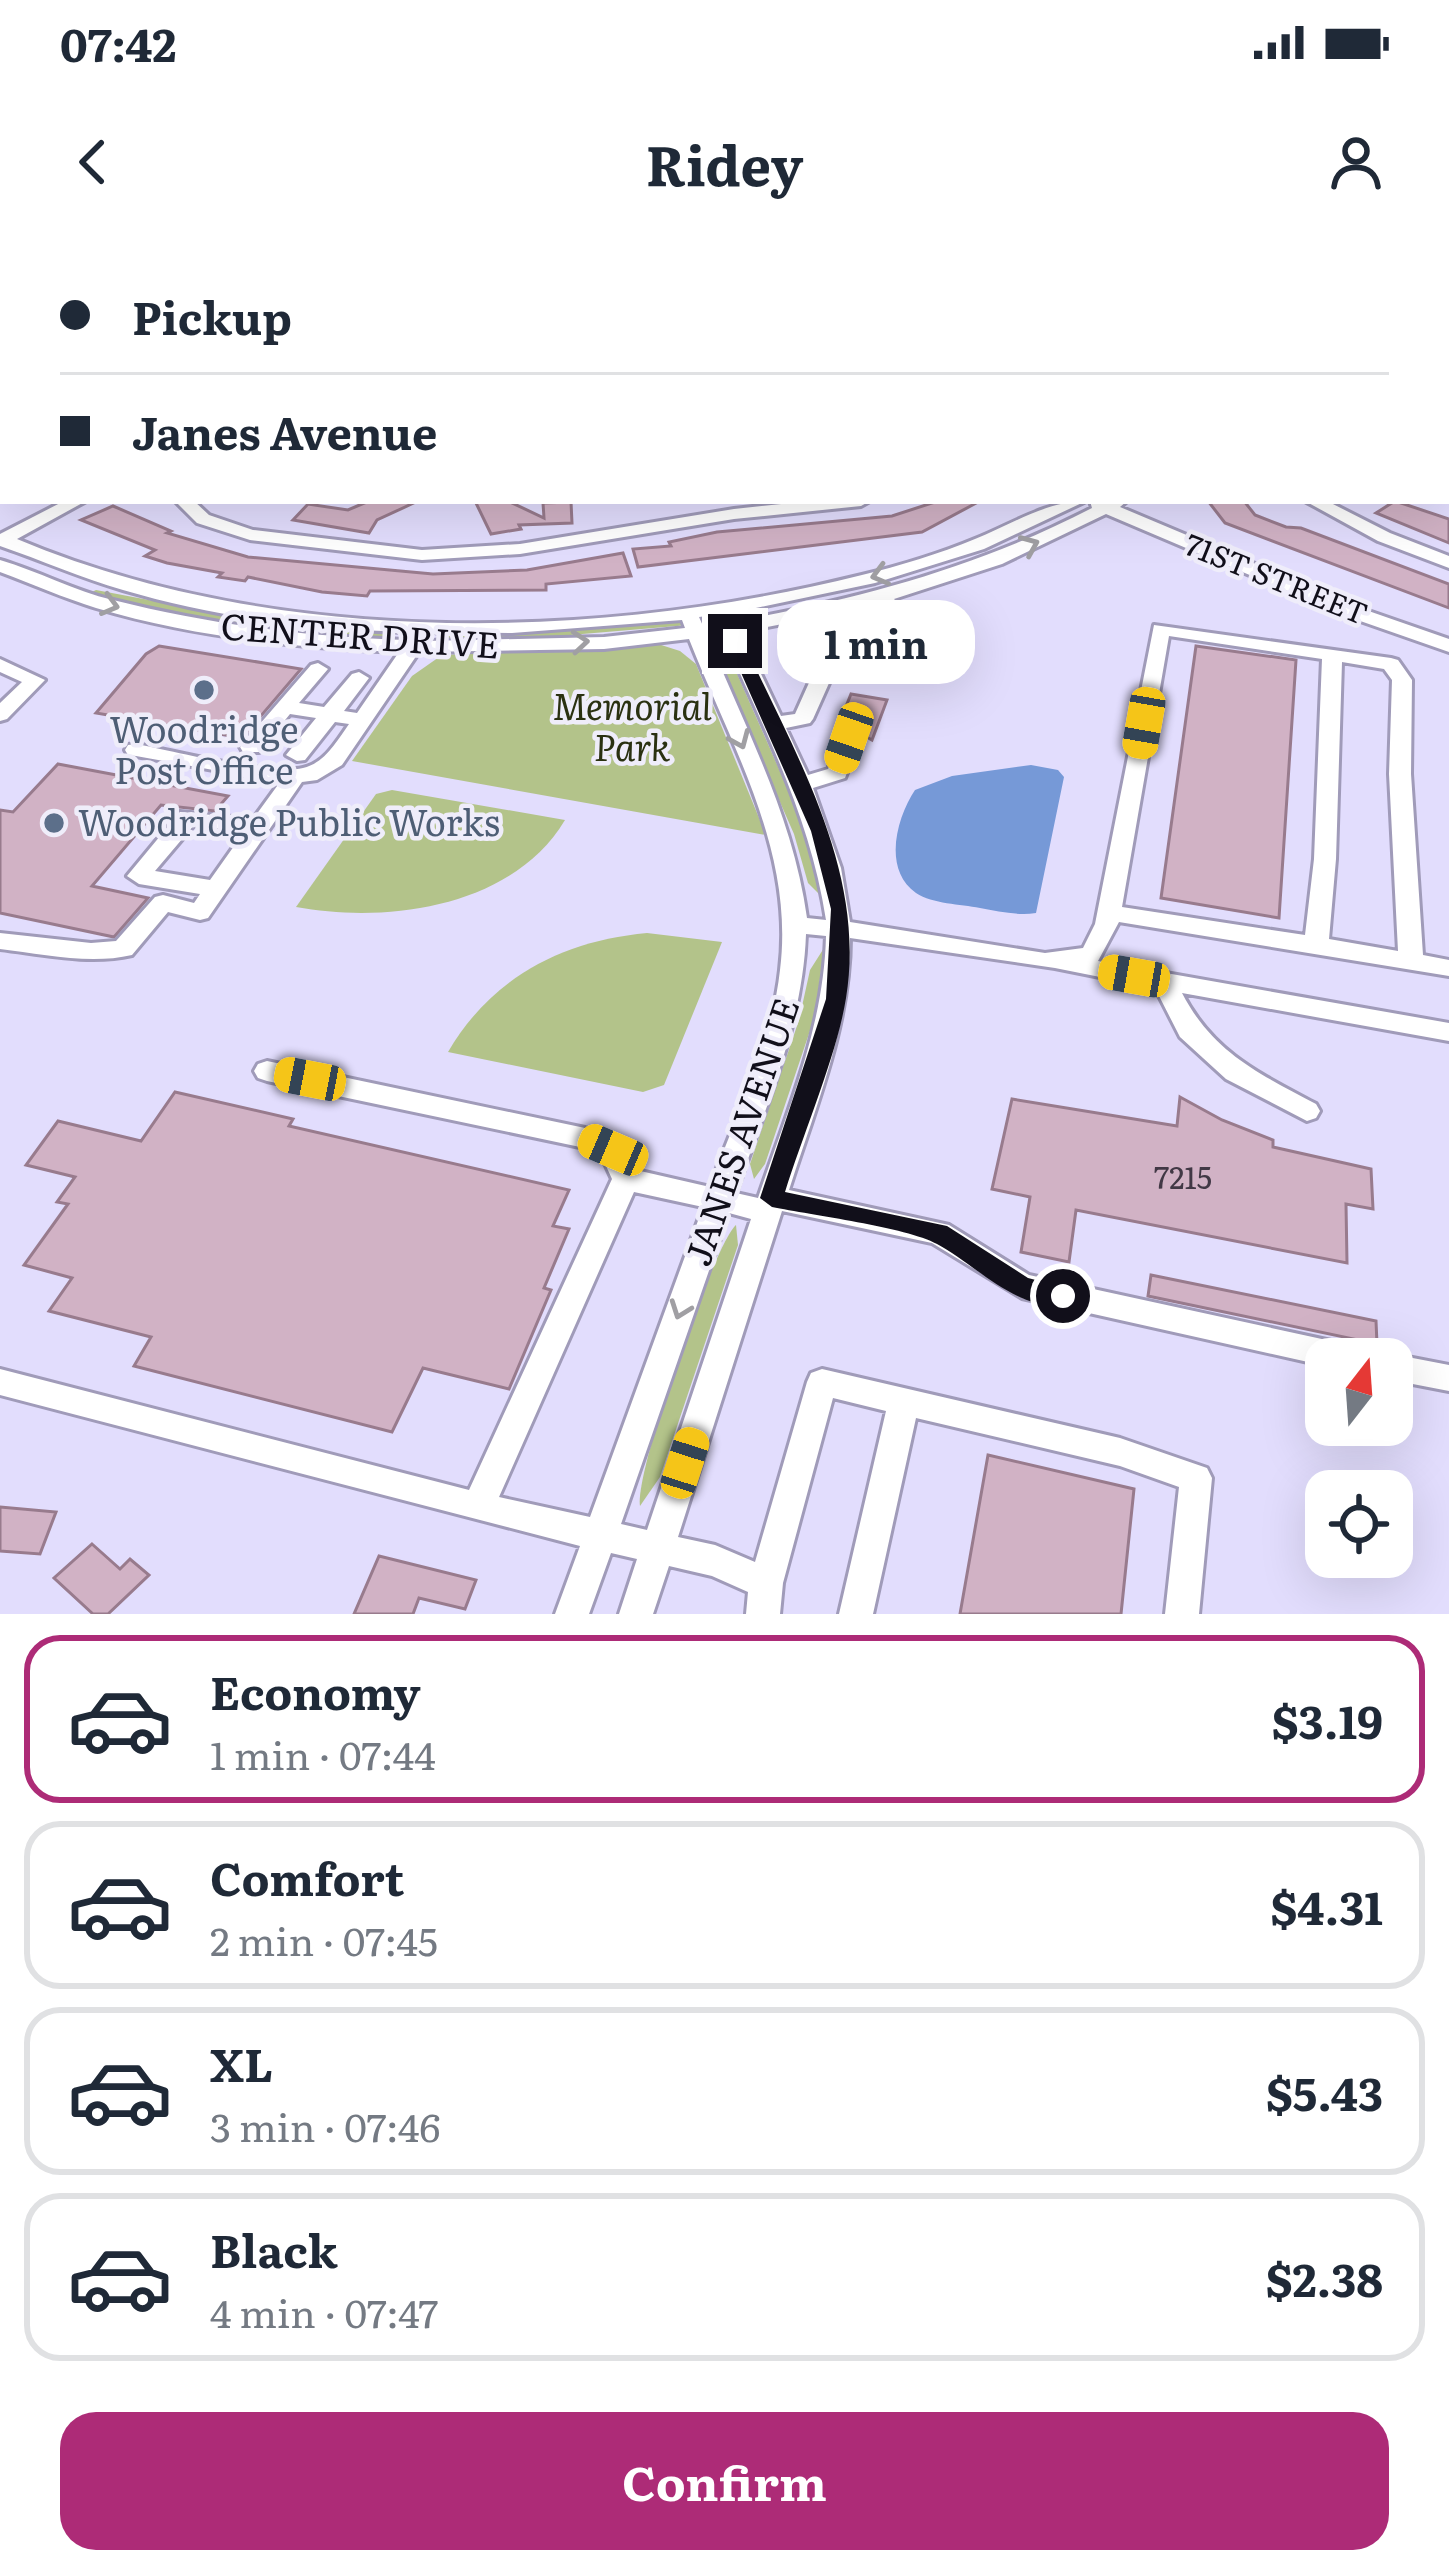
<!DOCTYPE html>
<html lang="en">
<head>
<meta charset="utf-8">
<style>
  :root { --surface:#fff; --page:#f2f2f3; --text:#1f2937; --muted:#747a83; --line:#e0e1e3; --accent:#ad2b77 }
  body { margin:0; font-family:Literata,serif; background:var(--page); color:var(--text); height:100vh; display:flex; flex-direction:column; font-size:45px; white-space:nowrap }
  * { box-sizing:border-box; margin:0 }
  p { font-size:39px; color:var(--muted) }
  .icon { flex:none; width:66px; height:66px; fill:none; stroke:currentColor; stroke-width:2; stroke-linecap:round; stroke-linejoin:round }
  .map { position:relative; height:1374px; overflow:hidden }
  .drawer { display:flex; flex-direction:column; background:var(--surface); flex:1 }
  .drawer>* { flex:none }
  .banner { position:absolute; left:0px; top:0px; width:1449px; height:264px; box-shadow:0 12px 48px #0002; display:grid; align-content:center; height:264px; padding:0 60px; background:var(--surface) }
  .needle { width:78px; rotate:17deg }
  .fabs { position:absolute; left:1305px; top:1098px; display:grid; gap:24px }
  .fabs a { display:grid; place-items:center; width:108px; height:108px; border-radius:24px; background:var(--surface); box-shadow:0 12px 48px #0002; font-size:60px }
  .end { position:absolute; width:54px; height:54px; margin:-27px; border:15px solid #110f1a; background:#fff; box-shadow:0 0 0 6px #fff }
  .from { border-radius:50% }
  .bubble { position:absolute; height:84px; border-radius:36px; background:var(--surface); box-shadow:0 12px 48px #0002; font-size:39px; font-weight:700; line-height:84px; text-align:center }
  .car { position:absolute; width:36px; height:72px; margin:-36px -18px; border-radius:15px; box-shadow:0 0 9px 3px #0007; background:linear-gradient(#f5c518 24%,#345 0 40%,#f5c518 0 76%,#345 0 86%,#f5c518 0) }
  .banner b { display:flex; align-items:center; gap:42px; height:114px; font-size:45px }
  .banner b+b { border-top:3px solid var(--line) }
  .banner i { width:30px; height:30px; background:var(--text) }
  ul { padding:21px 0 0; list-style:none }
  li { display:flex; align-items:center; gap:36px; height:168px; margin:0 24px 18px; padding:0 36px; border:6px solid var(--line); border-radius:36px }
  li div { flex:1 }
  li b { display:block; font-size:45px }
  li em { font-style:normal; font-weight:700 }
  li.selected { border-color:var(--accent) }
  li>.icon { width:108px; height:108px; stroke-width:1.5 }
  .action { display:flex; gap:24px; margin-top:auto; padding:24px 60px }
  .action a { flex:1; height:138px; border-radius:36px; background:var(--accent); color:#fff; font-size:48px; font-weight:700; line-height:138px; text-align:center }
  .status { display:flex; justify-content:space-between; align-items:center; height:84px; padding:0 60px; background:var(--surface); direction:ltr }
  .status svg { height:33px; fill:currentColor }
  header { display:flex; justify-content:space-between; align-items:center; height:156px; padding:0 60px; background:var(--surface); font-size:54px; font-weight:700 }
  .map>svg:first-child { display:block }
  .green { fill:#b3c38a }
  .water { fill:#7699d7 }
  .building { fill:#d1b2c5; stroke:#987b8d; stroke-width:3 }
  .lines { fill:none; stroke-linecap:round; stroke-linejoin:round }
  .minor-casing { stroke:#a09bb9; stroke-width:6 }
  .minor { fill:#fff; fill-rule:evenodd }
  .oneway { stroke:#a09fa3 }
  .route { fill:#110f1a }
  .service-dot { fill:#5c6f8a; stroke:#efedfa; stroke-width:4.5 }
  .labels { text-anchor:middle; stroke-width:9; stroke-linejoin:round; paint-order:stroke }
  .far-street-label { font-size:30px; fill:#110f1a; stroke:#efedfa }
  .number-label { font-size:30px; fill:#413845 }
  .street-label { font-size:36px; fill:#110f1a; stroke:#efedfa }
  .park-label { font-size:36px; font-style:italic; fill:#2a3111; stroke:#efedfa }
  .service-label { font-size:36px; fill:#4e5e75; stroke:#efedfa }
</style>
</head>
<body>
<div class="status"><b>07:42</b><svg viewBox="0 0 49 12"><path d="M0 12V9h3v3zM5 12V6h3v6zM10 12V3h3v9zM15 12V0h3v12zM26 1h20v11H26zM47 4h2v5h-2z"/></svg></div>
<header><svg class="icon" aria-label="back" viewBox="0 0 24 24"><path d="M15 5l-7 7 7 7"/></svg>Ridey<svg class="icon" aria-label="person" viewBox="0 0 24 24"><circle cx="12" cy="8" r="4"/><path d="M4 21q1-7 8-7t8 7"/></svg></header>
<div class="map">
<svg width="1449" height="1374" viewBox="0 0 1449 1374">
  <rect width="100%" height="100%" fill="#e2ddfd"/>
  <g class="green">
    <path d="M96,350L244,378L376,391L393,398C292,398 189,379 92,352Z"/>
    <path d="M666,380L689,385L535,398L432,399L454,393Z"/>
    <path d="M658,404L680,411L696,424L766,595L352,521L412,436L442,415Z"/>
    <path d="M724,404L812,604L824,659L808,643L794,594L711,405Z"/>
    <path d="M392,550L565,580C513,667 388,684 296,667L376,554Z"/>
    <path d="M647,693L722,702L664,845L643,852L448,812C492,737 562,701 647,693Z"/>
    <path d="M824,708L815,776L765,924L754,939L750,924L799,780L810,730Z"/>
    <path d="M736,985L738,1005L660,1237L640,1266C634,1234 713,1006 736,985Z"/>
  </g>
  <path class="water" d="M1031,525L1058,530L1064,537L1036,673C1017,676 998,671 980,668C960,664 933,664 916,653C882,629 897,577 915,550L952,536Z"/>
  <g class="building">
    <path d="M369,261H418L377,280L369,293L293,280L308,264L348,270Z"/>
    <path d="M475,261H508L544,278L543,263L571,262L572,283L519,285L521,289L491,294Z"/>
    <path d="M938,261H980L922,292L638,327L633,309L671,306L669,302L717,292L892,276Z"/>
    <path d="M1208,261H1244L1255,275L1286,287L1301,288L1449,344V368L1225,283Z"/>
    <path d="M1395,261L1449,279V303L1376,273Z"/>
    <path d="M113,266L171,291L167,293L248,317L433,334L527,330L623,313L631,336L546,344V350L370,351L367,356L322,352L248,337L245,341L218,337L222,333L167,323L145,316L155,310L81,280Z"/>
    <path d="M880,387L885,395L907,401L898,423L867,418Z"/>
    <path d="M159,406L301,429L242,498L96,473L146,414Z"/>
    <path d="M1196,406L1296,420L1279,678L1161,658Z"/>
    <path d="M851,454L887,460L872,500L851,488L835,494Z"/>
    <path d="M58,524L228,556L215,571L161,565L92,646L148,658L114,697L0,673V570L13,572Z"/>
    <path d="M175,852L293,879L289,886L569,950L553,986L569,989L544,1048L551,1050L509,1149L423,1128L392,1192L134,1126L151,1097L49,1071L72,1038L24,1025L68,964L57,962L75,937L26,925L58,881L141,901Z"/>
    <path d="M1180,857L1222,880L1273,900V907L1371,929L1373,969L1346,964L1347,1023L1076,970L1069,1022L1021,1012L1030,957L992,949L1012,859L1177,886Z"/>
    <path d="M1151,1035L1376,1081L1377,1104L1148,1056Z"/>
    <path d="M988,1215L1134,1249L1121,1374H960Z"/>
    <path d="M0,1267L56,1272L40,1314L0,1311Z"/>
    <path d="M92,1304L120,1329L130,1319L149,1335L108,1374H93L54,1338Z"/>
    <path d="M379,1316L476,1340L465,1369L419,1358L413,1374H354Z"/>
  </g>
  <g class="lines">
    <defs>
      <g id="minor">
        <path d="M356,0H369L372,3H355Z"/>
        <rect x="575" y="0" width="14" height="3"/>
        <path d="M1064,0H1080L1082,3H1066Z"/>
        <path d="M1185,0H1200L1202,3H1187Z"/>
        <rect x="1446" y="27" width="3" height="8"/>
        <rect x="1446" y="87" width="3" height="9"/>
        <rect x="1446" y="159" width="3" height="10"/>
        <path d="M64,261H86L17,299C274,407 594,402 862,335C899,326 939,314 975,299C1011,285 1046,261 1086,261L984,309L875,343L732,373L737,381C862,358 978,327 1092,268L1090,261H1127L1120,267L1360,368L1449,399V412L1346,376L1106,274L1002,324L894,359L907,372L902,392H888L887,373L878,363L846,372L854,387L813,479L810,483L786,488L808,535L828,529L842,494L849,492L860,498L845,538L813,548L841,628L850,682L1045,713L1083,708L1095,684L1154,385L1391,418L1398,420L1412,440L1411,534L1423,715L1449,720V736L1119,682L1098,721L1449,783V801L1182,753C1213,813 1260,834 1316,864L1320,871L1316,878L1307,881L1226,839L1180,797L1155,748L1055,728L850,698C850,786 815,868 789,950L949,985L1029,1035L1354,1106L1365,1110L1369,1119H1326V1126L1022,1058L932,1003L782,971L678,1297L715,1305L755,1322L807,1142L811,1133L822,1129L1120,1198L1207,1228L1212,1238L1199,1374H1165L1179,1247L1120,1226L916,1178L873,1374H839L886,1171L833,1158L783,1343L780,1374H746L748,1352L712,1336L669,1326L653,1374H619L637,1319L611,1313L589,1374H555L580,1306L0,1155V1129L469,1250L612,939L602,917L580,907L267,841L258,838L254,831L258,824L267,821L585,888L623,903L636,930L710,947C735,877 772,804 780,730C795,611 731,506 689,399L604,409L419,412L342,525L317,540L302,542L208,678L200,680L168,672L132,715C90,725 42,714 0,709V693L91,703L116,701L155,657L163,655L194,663L200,654L139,644L127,636L180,572L253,579L280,542L136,516L128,515L125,510L128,505L136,504C175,511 268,536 303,528C325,523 337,501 349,484L335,482L305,520L297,521L286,515L316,478L290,474L259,512H243L240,507L311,425L318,423L328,429L299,463L324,467L352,434L359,432L369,438L344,471L357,473L399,412C298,408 193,397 96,368C64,358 32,344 0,332V320C38,331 74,351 113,360C209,384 306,397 405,400L409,392C314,390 214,377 123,350C81,338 41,320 0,306V294ZM714,375L718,384L703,386L699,377ZM829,375L834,387L795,474L781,476L741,392ZM682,380L685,388L604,397L424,401L427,392L512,393ZM723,395C764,490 810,575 826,680L807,678C793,576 746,490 708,397ZM1169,396L1322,419L1314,619L1305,695L1122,667ZM1342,422L1384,429L1392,440L1389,534L1398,711L1329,699L1336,619ZM194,585L244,592L210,640L155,631ZM806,694L826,696C824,787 787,872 758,958L736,953C765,868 803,784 806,694ZM634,952L703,967L590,1277L499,1257ZM729,973L751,979L647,1290L621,1284Z"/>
        <path d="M175,261H194L209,275L253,290L422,310L520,304L734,269L810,261H870L861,266L734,279L520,314L422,320L250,300L197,283Z"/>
        <path d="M1305,261H1327L1390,293L1449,316V328L1378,301Z"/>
        <path d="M0,419L45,440L7,479L0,481V463L22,442L0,432Z"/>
        <path d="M1392,1114L1449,1125V1151L1392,1140V1119H1380Z"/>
      </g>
    </defs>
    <use href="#minor" class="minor-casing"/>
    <use href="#minor" class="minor"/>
  </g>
  <defs><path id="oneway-chevron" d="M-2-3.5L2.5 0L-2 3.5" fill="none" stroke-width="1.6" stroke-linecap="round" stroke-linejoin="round" transform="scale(3)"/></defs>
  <g class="oneway">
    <use href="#oneway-chevron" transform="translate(1030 305) rotate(-23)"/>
    <use href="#oneway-chevron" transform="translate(880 335) rotate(165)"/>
    <use href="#oneway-chevron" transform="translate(110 365) rotate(15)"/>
    <use href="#oneway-chevron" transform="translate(580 402) rotate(-5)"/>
    <use href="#oneway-chevron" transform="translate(740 500) rotate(67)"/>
    <use href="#oneway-chevron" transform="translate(680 1070) rotate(110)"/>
  </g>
  <path class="route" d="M735,396L743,401C794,513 867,630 846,758C837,815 803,894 785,952L947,986L1028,1038L1071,1049V1063C1024,1078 975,1024 937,1004C906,987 811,975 772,967L760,958L826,759L831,669L811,591L727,401Z"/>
  <g class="service-dot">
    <circle cx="204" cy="450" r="12"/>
    <circle cx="54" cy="583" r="12"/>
  </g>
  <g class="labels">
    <g class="far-street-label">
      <text transform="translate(1276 340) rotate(22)" y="10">71ST STREET</text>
    </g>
    <g class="number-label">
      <text x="1183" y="949">7215</text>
    </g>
    <g class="street-label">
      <text transform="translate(360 396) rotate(4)" y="13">CENTER DRIVE</text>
      <text transform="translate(742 892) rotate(-71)" y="13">JANES AVENUE</text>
    </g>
    <g class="park-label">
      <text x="632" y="480">Memorial<tspan x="632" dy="41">Park</tspan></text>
    </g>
    <g class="service-label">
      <text x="204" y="503">Woodridge<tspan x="204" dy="41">Post Office</tspan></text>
      <text x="78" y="596" text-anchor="start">Woodridge Public Works</text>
    </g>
  </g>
</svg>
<div class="fabs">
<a><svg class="needle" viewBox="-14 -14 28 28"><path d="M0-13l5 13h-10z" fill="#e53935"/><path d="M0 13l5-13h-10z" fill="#747a83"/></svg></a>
<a><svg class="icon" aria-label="locate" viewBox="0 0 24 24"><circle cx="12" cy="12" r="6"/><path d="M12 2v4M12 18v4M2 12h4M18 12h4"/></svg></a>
</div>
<i class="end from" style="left:1063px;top:1056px"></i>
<i class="end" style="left:735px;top:401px"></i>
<div class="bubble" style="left:777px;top:360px;width:198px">1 min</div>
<i class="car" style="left:1144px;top:483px;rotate:190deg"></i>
<i class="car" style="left:849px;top:498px;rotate:199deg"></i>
<i class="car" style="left:1134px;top:736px;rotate:280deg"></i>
<i class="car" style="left:310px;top:839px;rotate:281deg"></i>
<i class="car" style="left:613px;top:910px;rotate:293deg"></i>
<i class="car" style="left:685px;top:1223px;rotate:18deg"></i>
<div class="banner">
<b><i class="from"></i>Pickup</b>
<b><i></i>Janes Avenue</b>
</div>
</div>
<section class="drawer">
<ul>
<li class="selected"><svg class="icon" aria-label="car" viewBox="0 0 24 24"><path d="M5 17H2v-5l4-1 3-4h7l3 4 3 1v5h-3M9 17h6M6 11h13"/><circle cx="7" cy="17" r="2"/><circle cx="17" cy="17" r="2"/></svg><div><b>Economy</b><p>1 min · 07:44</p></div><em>$3.19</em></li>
<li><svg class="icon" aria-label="car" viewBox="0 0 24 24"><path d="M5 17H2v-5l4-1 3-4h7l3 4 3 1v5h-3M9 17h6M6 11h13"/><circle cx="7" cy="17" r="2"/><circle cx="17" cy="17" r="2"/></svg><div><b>Comfort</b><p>2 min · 07:45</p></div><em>$4.31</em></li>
<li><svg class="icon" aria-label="car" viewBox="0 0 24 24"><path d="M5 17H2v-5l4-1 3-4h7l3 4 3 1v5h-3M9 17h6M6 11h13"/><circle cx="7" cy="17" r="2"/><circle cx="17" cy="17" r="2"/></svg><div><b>XL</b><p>3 min · 07:46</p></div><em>$5.43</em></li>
<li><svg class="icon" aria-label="car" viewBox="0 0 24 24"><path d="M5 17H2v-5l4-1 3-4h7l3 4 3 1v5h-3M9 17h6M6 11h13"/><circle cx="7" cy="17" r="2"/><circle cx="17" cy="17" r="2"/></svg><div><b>Black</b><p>4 min · 07:47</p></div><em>$2.38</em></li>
</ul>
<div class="action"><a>Confirm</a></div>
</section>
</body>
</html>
